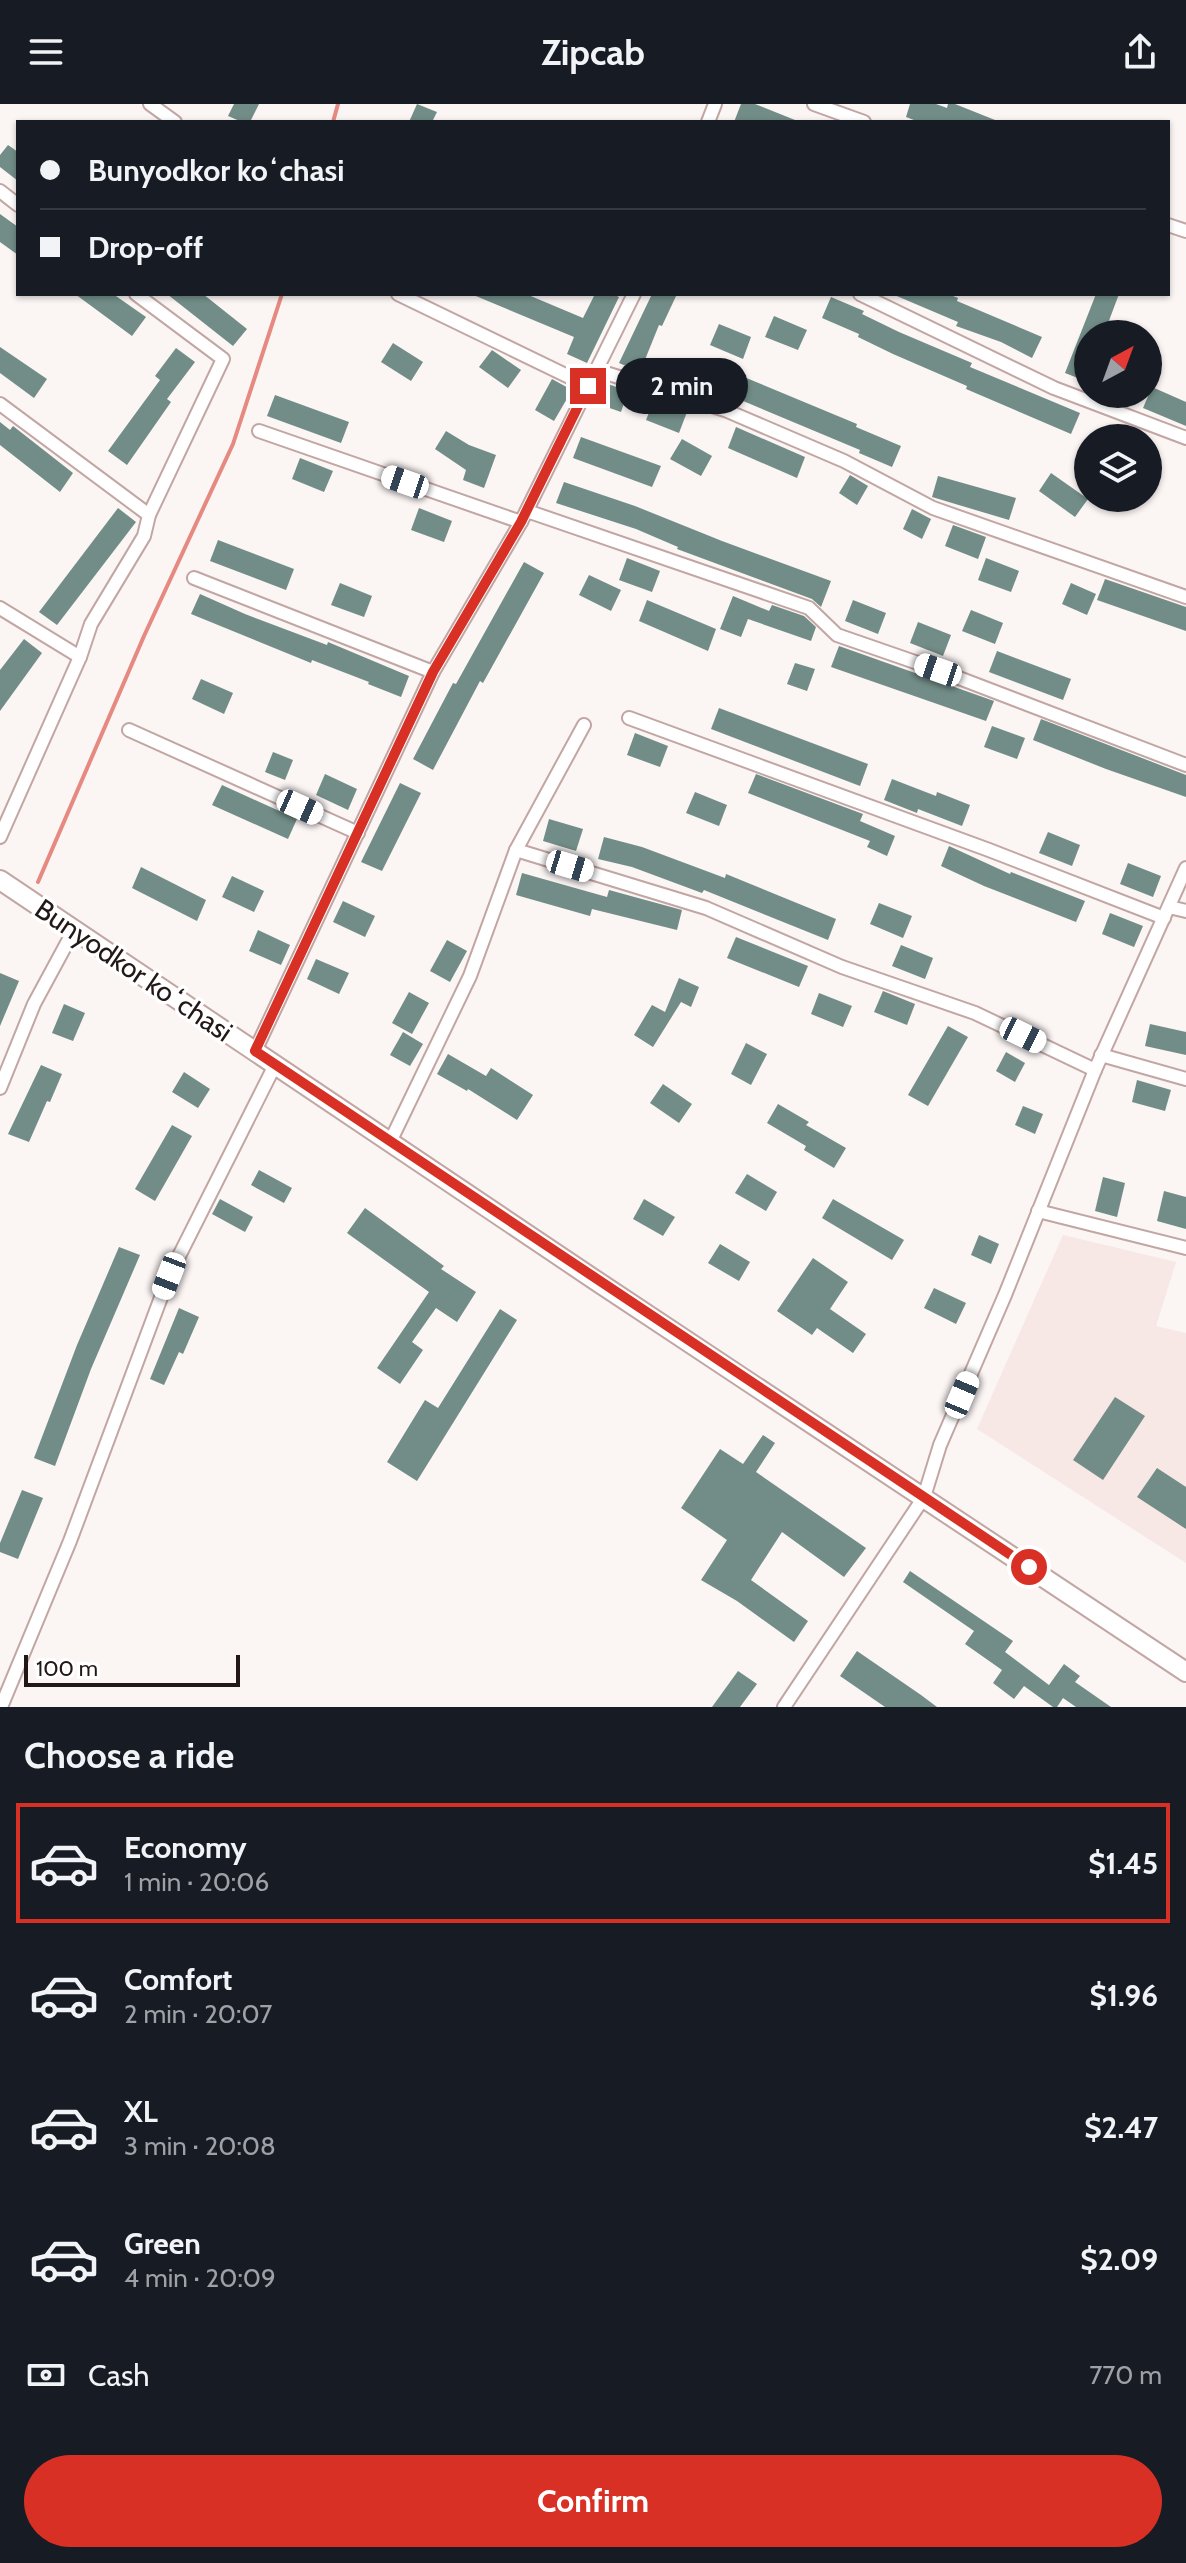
<!DOCTYPE html>
<html lang="en">
<head>
<meta charset="utf-8">
<style>
  :root { --surface:#171b24; --page:#242831; --text:#f1f3f6; --muted:#9ea1a6; --line:#363941; --accent:#d93025 }
  body { margin:0; font-family:Cabin,sans-serif; background:var(--page); color:var(--text); height:100vh; display:flex; flex-direction:column; font-size:30px; white-space:nowrap }
  * { box-sizing:border-box; margin:0 }
  p { font-size:26px; color:var(--muted) }
  .icon { flex:none; width:44px; height:44px; fill:none; stroke:currentColor; stroke-width:2; stroke-linecap:round; stroke-linejoin:round }
  .map { position:relative; height:1603px; overflow:hidden }
  .side { display:flex; flex-direction:column; background:var(--surface); flex:1 }
  .side>* { flex:none }
  .top-card { position:absolute; left:16px; top:16px; width:1154px; height:176px; border-radius:0px; box-shadow:0 2px 6px #0004; display:grid; align-content:center; height:176px; padding:0 24px; background:var(--surface) }
  .needle { width:52px; rotate:41deg }
  .buttons { position:absolute; left:1074px; top:216px; display:grid; gap:16px }
  .buttons a { display:grid; place-items:center; width:88px; height:88px; border-radius:50%; background:var(--surface); box-shadow:0 2px 6px #0004; font-size:40px }
  .scale { position:absolute; left:24px; bottom:20px; width:216px; box-sizing:border-box; padding-left:8px; border:4px solid #221817; border-top:0; font-size:22px; line-height:28px; white-space:nowrap; color:#221817; -webkit-text-stroke:6px #fff; paint-order:stroke }
  .end { position:absolute; width:36px; height:36px; margin:-18px; border:10px solid #d93025; background:#fff; box-shadow:0 0 0 4px #fff }
  .from { border-radius:50% }
  .bubble { position:absolute; height:56px; border-radius:28px; background:var(--surface); box-shadow:0 2px 6px #0004; font-size:26px; font-weight:800; line-height:56px; text-align:center }
  .car { position:absolute; width:24px; height:48px; margin:-24px -12px; border-radius:10px; box-shadow:0 0 6px 2px #0007; background:linear-gradient(#fff 24%,#345 0 40%,#fff 0 76%,#345 0 86%,#fff 0) }
  .top-card b { display:flex; align-items:center; gap:28px; height:76px; font-size:30px }
  .top-card b+b { border-top:2px solid var(--line) }
  .top-card i { width:20px; height:20px; background:var(--text) }
  ul { padding:0; list-style:none }
  li { display:flex; align-items:center; gap:24px; height:120px; margin:0 16px 12px; padding:0 8px; border:4px solid transparent; border-radius:0px }
  li div { flex:1 }
  li b { display:block; font-size:30px }
  li em { font-style:normal; font-weight:800 }
  li.active { border-color:var(--accent) }
  li>.icon { width:72px; height:72px; stroke-width:1.5 }
  h2 { padding:0 24px; font-size:36px; line-height:96px }
  .pay { display:flex; align-items:center; gap:20px; height:88px; padding:0 24px; font-size:30px }
  .pay p { margin-inline-start:auto }
  .primary-button { display:flex; gap:16px; margin-top:auto; padding:16px 24px }
  .primary-button a { flex:1; height:92px; border-radius:48px; background:var(--accent); color:#fff; font-size:32px; font-weight:800; line-height:92px; text-align:center }
  header { display:flex; justify-content:space-between; align-items:center; height:104px; padding:0 24px; background:var(--surface); font-size:36px; font-weight:800 }
  .map>svg:first-child { display:block }
  .built { fill:#f7e7e5 }
  .lines { fill:none; stroke-linecap:round; stroke-linejoin:round }
  .stream { stroke:#e68980; stroke-width:4 }
  .building { fill:#728d87 }
  .street-casing { stroke:#c2a6a3; stroke-width:16 }
  .secondary-casing { stroke:#c2a6a3; stroke-width:22 }
  .street { stroke:#fff; stroke-width:12 }
  .secondary { stroke:#fff; stroke-width:18 }
  .route { stroke:#d93025; stroke-width:10 }
  .labels { text-anchor:middle; stroke-width:7; stroke-linejoin:round; paint-order:stroke }
  .street-label { font-size:28px; fill:#221817; stroke:#fff }
</style>
</head>
<body>
<header><svg class="icon" aria-label="menu" viewBox="0 0 24 24"><path d="M4 6h16M4 12h16M4 18h16"/></svg>Zipcab<svg class="icon" aria-label="share" viewBox="0 0 24 24"><path d="M12 15V3M7 8l5-5 5 5M5 13v7h14v-7"/></svg></header>
<div class="map">
<svg width="1186" height="1603" viewBox="0 0 1186 1603">
  <rect width="100%" height="100%" fill="#fbf5f4"/>
  <path class="built" d="M1063,1131L1176,1158L1156,1222L1186,1229V1459L977,1325Z"/>
  <g class="lines">
    <g class="stream">
      <path d="M333,18L338,0"/>
      <path d="M38,778L144,532L233,340L282,190"/>
    </g>
  </g>
  <g class="building">
    <path d="M234,0H259L250,18H242L228,12Z"/>
    <path d="M417,0L437,8L432,18H409Z"/>
    <path d="M741,0H755L800,18H734Z"/>
    <path d="M910,0H936L947,4L948,0H955L1000,18H919L906,13Z"/>
    <path d="M8,41L18,48V77L0,63V51Z"/>
    <path d="M0,110L18,123V151L0,138Z"/>
    <path d="M75,190H113L146,213L132,232Z"/>
    <path d="M167,190H203L247,225L233,242Z"/>
    <path d="M471,190H526L583,214L595,190H613L619,193L587,259L567,250L574,233Z"/>
    <path d="M652,190H677L662,222L659,221L640,268L619,259Z"/>
    <path d="M892,190H948L958,194L957,197L1042,233L1032,254L1001,238L956,222L958,218Z"/>
    <path d="M1096,190H1119L1104,230H1088V278L1065,269Z"/>
    <path d="M831,193L864,207L862,210L899,228L972,259L970,263L1080,309L1071,330L966,285L967,282L893,250L858,233L859,230L822,214Z"/>
    <path d="M774,212L807,226L798,246L765,233Z"/>
    <path d="M719,220L751,233L743,255L710,241Z"/>
    <path d="M393,239L423,258L411,277L381,258Z"/>
    <path d="M0,243L47,275L34,294L0,269Z"/>
    <path d="M176,244L195,258L167,295L171,298L127,361L108,347L160,276L155,272Z"/>
    <path d="M492,246L521,266L508,284L479,263Z"/>
    <path d="M744,273L857,320L856,323L901,342L892,363L859,349L860,346L736,294Z"/>
    <path d="M552,275L572,286L554,317L535,306Z"/>
    <path d="M608,280L628,287L621,308L601,301Z"/>
    <path d="M1152,283L1186,298V322L1143,304Z"/>
    <path d="M275,291L349,318L341,339L267,312Z"/>
    <path d="M654,296L687,308L679,329L646,316Z"/>
    <path d="M0,318L10,326L13,322L73,369L60,388L0,341Z"/>
    <path d="M736,323L805,353L797,374L728,344Z"/>
    <path d="M446,327L469,341L496,351L484,384L463,376L466,366L435,345Z"/>
    <path d="M581,333L661,362L652,383L573,354Z"/>
    <path d="M682,335L712,352L701,372L670,355Z"/>
    <path d="M300,354L333,367L324,388L292,375Z"/>
    <path d="M1051,369L1088,395L1075,413L1039,387Z"/>
    <path d="M850,371L868,382L857,401L839,389Z"/>
    <path d="M938,372L1016,394L1009,416L932,393Z"/>
    <path d="M564,378L635,402L722,437L831,477L821,503L812,495L677,445L678,443L636,425L556,399Z"/>
    <path d="M118,404L136,418L57,521L39,508Z"/>
    <path d="M419,404L452,417L444,438L411,426Z"/>
    <path d="M912,405L931,415L922,435L903,425Z"/>
    <path d="M953,421L986,433L978,455L945,442Z"/>
    <path d="M218,436L294,465L286,486L210,457Z"/>
    <path d="M627,454L660,467L652,488L619,476Z"/>
    <path d="M986,454L1019,467L1011,488L978,476Z"/>
    <path d="M524,458L544,469L483,579L480,577L433,666L413,655L453,579L456,580Z"/>
    <path d="M589,471L621,486L611,507L579,491Z"/>
    <path d="M1105,475L1186,503V527L1097,496Z"/>
    <path d="M340,479L372,492L364,513L331,501Z"/>
    <path d="M1071,479L1096,490L1087,511L1062,500Z"/>
    <path d="M200,490L245,510L327,541L328,538L409,572L401,593L368,580L369,578L312,556L311,559L191,510Z"/>
    <path d="M733,492L769,507L772,501L804,512L816,523L811,537L748,515L741,533L720,525Z"/>
    <path d="M647,496L716,525L708,547L639,517Z"/>
    <path d="M853,496L886,509L878,530L845,517Z"/>
    <path d="M971,506L1003,519L995,540L962,527Z"/>
    <path d="M918,518L951,531L943,552L910,539Z"/>
    <path d="M24,535L42,549L0,607V566Z"/>
    <path d="M839,542L994,597L986,617L831,563Z"/>
    <path d="M997,547L1071,575L1063,596L989,568Z"/>
    <path d="M795,559L815,565L807,587L787,580Z"/>
    <path d="M201,575L233,589L224,610L192,595Z"/>
    <path d="M719,604L868,660L860,682L711,625Z"/>
    <path d="M1041,615L1186,671V693L1106,665L1033,636Z"/>
    <path d="M992,622L1025,634L1017,655L984,643Z"/>
    <path d="M635,629L668,642L660,663L627,651Z"/>
    <path d="M273,648L293,656L285,676L265,668Z"/>
    <path d="M325,670L357,685L348,706L316,691Z"/>
    <path d="M756,670L863,710L860,717L895,732L887,752L867,743L870,737L748,689Z"/>
    <path d="M892,675L936,692L937,688L970,701L962,722L918,705L917,709L884,696Z"/>
    <path d="M400,679L421,689L382,767L361,758Z"/>
    <path d="M222,681L297,715L288,735L212,701Z"/>
    <path d="M695,688L727,701L719,722L686,709Z"/>
    <path d="M549,715L583,725L576,747L543,737Z"/>
    <path d="M1048,728L1080,741L1072,762L1039,749Z"/>
    <path d="M604,733L642,743L725,774L726,770L836,815L828,836L704,786L702,789L632,763L598,755Z"/>
    <path d="M949,742L1010,770L1011,768L1085,797L1076,818L984,782L941,762Z"/>
    <path d="M1128,759L1161,772L1153,793L1120,780Z"/>
    <path d="M141,763L206,796L197,817L132,784Z"/>
    <path d="M522,769L607,793L609,786L682,806L677,826L592,805L590,812L516,791Z"/>
    <path d="M232,772L264,787L254,808L222,793Z"/>
    <path d="M343,797L375,812L365,833L333,818Z"/>
    <path d="M879,799L912,812L903,834L870,820Z"/>
    <path d="M1110,809L1143,822L1134,843L1102,830Z"/>
    <path d="M258,826L290,841L281,861L249,847Z"/>
    <path d="M736,833L808,862L799,883L727,854Z"/>
    <path d="M447,836L467,847L450,878L430,867Z"/>
    <path d="M901,841L933,854L925,875L892,862Z"/>
    <path d="M316,855L349,869L339,890L307,875Z"/>
    <path d="M0,869L19,877L0,922Z"/>
    <path d="M679,874L699,883L691,903L681,898L653,943L634,931L652,901L665,908Z"/>
    <path d="M883,887L915,900L907,921L874,908Z"/>
    <path d="M409,888L429,899L412,930L392,919Z"/>
    <path d="M819,889L852,902L843,923L811,910Z"/>
    <path d="M64,900L85,909L73,937L52,929Z"/>
    <path d="M1150,920L1186,928V951L1145,942Z"/>
    <path d="M948,922L968,933L928,1002L908,991Z"/>
    <path d="M403,928L423,940L410,962L390,951Z"/>
    <path d="M746,939L767,950L751,981L731,970Z"/>
    <path d="M1006,948L1025,959L1015,978L996,967Z"/>
    <path d="M448,950L486,972L491,964L533,991L517,1016L468,985L467,987L437,970Z"/>
    <path d="M41,961L62,970L50,998L47,997L29,1038L8,1030Z"/>
    <path d="M184,968L210,985L198,1004L172,988Z"/>
    <path d="M1137,976L1171,986L1165,1007L1132,998Z"/>
    <path d="M663,980L692,1000L679,1019L650,999Z"/>
    <path d="M778,1000L809,1018L806,1021L846,1044L834,1064L804,1046L806,1042L767,1019Z"/>
    <path d="M1023,1002L1043,1010L1035,1030L1015,1021Z"/>
    <path d="M172,1021L192,1032L155,1097L135,1085Z"/>
    <path d="M259,1066L292,1084L284,1099L251,1081Z"/>
    <path d="M747,1070L777,1088L766,1107L735,1089Z"/>
    <path d="M1103,1073L1125,1079L1117,1113L1095,1107Z"/>
    <path d="M1164,1087L1186,1093V1125L1157,1117Z"/>
    <path d="M220,1095L253,1113L245,1128L212,1110Z"/>
    <path d="M644,1095L675,1113L663,1132L633,1115Z"/>
    <path d="M833,1095L904,1136L892,1156L822,1114Z"/>
    <path d="M365,1104L444,1162L441,1165L476,1188L457,1218L436,1204L412,1238L423,1246L400,1280L377,1264L429,1188L347,1129Z"/>
    <path d="M979,1131L999,1140L991,1160L971,1151Z"/>
    <path d="M720,1140L750,1158L739,1177L708,1159Z"/>
    <path d="M119,1143L140,1151L91,1265L55,1362L34,1354L77,1241Z"/>
    <path d="M813,1154L848,1178L830,1205L866,1230L853,1249L817,1224L812,1231L777,1207Z"/>
    <path d="M934,1184L966,1199L956,1220L924,1204Z"/>
    <path d="M179,1204L199,1213L183,1250L179,1248L164,1281L150,1275Z"/>
    <path d="M500,1205L517,1216L417,1377L387,1358L425,1296L438,1304Z"/>
    <path d="M1115,1293L1145,1312L1103,1376L1073,1356Z"/>
    <path d="M763,1331L775,1339L756,1368L866,1444L844,1473L782,1428L751,1476L808,1517L794,1538L737,1497L701,1476L727,1436L681,1404L720,1345L743,1360Z"/>
    <path d="M1157,1364L1186,1383V1425L1137,1393Z"/>
    <path d="M22,1386L43,1394L18,1455L0,1448V1439Z"/>
    <path d="M910,1467L1013,1537L1005,1548L1049,1581L1064,1560L1080,1572L1075,1578L1111,1603H1076L1063,1594L1057,1603H1053L1024,1582L1014,1595L993,1579L1002,1566L965,1540L974,1527L903,1478Z"/>
    <path d="M857,1547L921,1591L937,1603H885L840,1572Z"/>
    <path d="M738,1567L757,1580L740,1603H712Z"/>
  </g>
  <g class="lines">
    <defs>
      <g id="street">
        <path d="M150,0L175,18"/>
        <path d="M814,0L864,18"/>
        <path d="M708,18L715,0"/>
        <path d="M0,87L18,101"/>
        <path d="M1168,121L1186,127"/>
        <path d="M398,190L588,282"/>
        <path d="M860,190L1054,284L1186,334"/>
        <path d="M596,266L725,306L844,357L933,404L1186,493"/>
        <path d="M0,300L149,411"/>
        <path d="M259,327L521,418"/>
        <path d="M527,407L809,504L837,531L938,566L1186,661"/>
        <path d="M194,474L433,568"/>
        <path d="M0,504L80,553"/>
        <path d="M629,614L989,746L1164,814"/>
        <path d="M129,626L358,729"/>
        <path d="M0,733L80,553L91,520L144,432L149,411L223,255L136,190"/>
        <path d="M516,746L706,804L842,863L975,909L1095,966"/>
        <path d="M1169,803L1186,807"/>
        <path d="M255,947L433,568L521,418L634,190"/>
        <path d="M1101,951L1186,975"/>
        <path d="M0,984L34,900L74,826"/>
        <path d="M390,1038L470,872L516,746L584,621"/>
        <path d="M1038,1107L1186,1144"/>
        <path d="M1,1603L70,1437L169,1172L275,961"/>
        <path d="M784,1603L924,1393L940,1341L1005,1191L1095,966L1186,764"/>
      </g>
      <path id="secondary" d="M0,776L595,1176L1186,1568"/>
    </defs>
    <use href="#street" class="street-casing"/>
    <use href="#secondary" class="secondary-casing"/>
    <use href="#street" class="street"/>
    <use href="#secondary" class="secondary"/>
  </g>
  <g class="lines">
    <path class="route" d="M588,282L521,418L433,568L255,947L1029,1463"/>
  </g>
  <g class="labels">
    <g class="street-label">
      <text transform="translate(134 866) rotate(34)" y="10">Bunyodkor koʻchasi</text>
    </g>
  </g>
</svg>
<div class="buttons">
<a><svg class="needle" viewBox="-14 -14 28 28"><path d="M0-13l5 13h-10z" fill="#e53935"/><path d="M0 13l5-13h-10z" fill="#9ea1a6"/></svg></a>
<a><svg class="icon" aria-label="layers" viewBox="0 0 24 24"><path d="M12 4l9 5-9 5-9-5zM3 14l9 5 9-5"/></svg></a>
</div>
<div class="scale">100 m</div>
<i class="end from" style="left:1029px;top:1463px"></i>
<i class="end" style="left:588px;top:282px"></i>
<div class="bubble" style="left:616px;top:254px;width:132px">2 min</div>
<i class="car" style="left:405px;top:378px;rotate:289deg"></i>
<i class="car" style="left:938px;top:566px;rotate:289deg"></i>
<i class="car" style="left:300px;top:703px;rotate:114deg"></i>
<i class="car" style="left:570px;top:762px;rotate:107deg"></i>
<i class="car" style="left:1023px;top:931px;rotate:116deg"></i>
<i class="car" style="left:169px;top:1172px;rotate:201deg"></i>
<i class="car" style="left:962px;top:1291px;rotate:23deg"></i>
<div class="top-card">
<b><i class="from"></i>Bunyodkor koʻchasi</b>
<b><i></i>Drop-off</b>
</div>
</div>
<section class="side">
<h2>Choose a ride</h2>
<ul>
<li class="active"><svg class="icon" aria-label="car" viewBox="0 0 24 24"><path d="M5 17H2v-5l4-1 3-4h7l3 4 3 1v5h-3M9 17h6M6 11h13"/><circle cx="7" cy="17" r="2"/><circle cx="17" cy="17" r="2"/></svg><div><b>Economy</b><p>1 min · 20:06</p></div><em>$1.45</em></li>
<li><svg class="icon" aria-label="car" viewBox="0 0 24 24"><path d="M5 17H2v-5l4-1 3-4h7l3 4 3 1v5h-3M9 17h6M6 11h13"/><circle cx="7" cy="17" r="2"/><circle cx="17" cy="17" r="2"/></svg><div><b>Comfort</b><p>2 min · 20:07</p></div><em>$1.96</em></li>
<li><svg class="icon" aria-label="car" viewBox="0 0 24 24"><path d="M5 17H2v-5l4-1 3-4h7l3 4 3 1v5h-3M9 17h6M6 11h13"/><circle cx="7" cy="17" r="2"/><circle cx="17" cy="17" r="2"/></svg><div><b>XL</b><p>3 min · 20:08</p></div><em>$2.47</em></li>
<li><svg class="icon" aria-label="car" viewBox="0 0 24 24"><path d="M5 17H2v-5l4-1 3-4h7l3 4 3 1v5h-3M9 17h6M6 11h13"/><circle cx="7" cy="17" r="2"/><circle cx="17" cy="17" r="2"/></svg><div><b>Green</b><p>4 min · 20:09</p></div><em>$2.09</em></li>
</ul>
<div class="pay"><svg class="icon" aria-label="cash" viewBox="0 0 24 24"><path d="M3 7h18v10H3z"/><circle cx="12" cy="12" r="2"/></svg>Cash<p>770 m</p></div>
<div class="primary-button"><a>Confirm</a></div>
</section>
</body>
</html>
